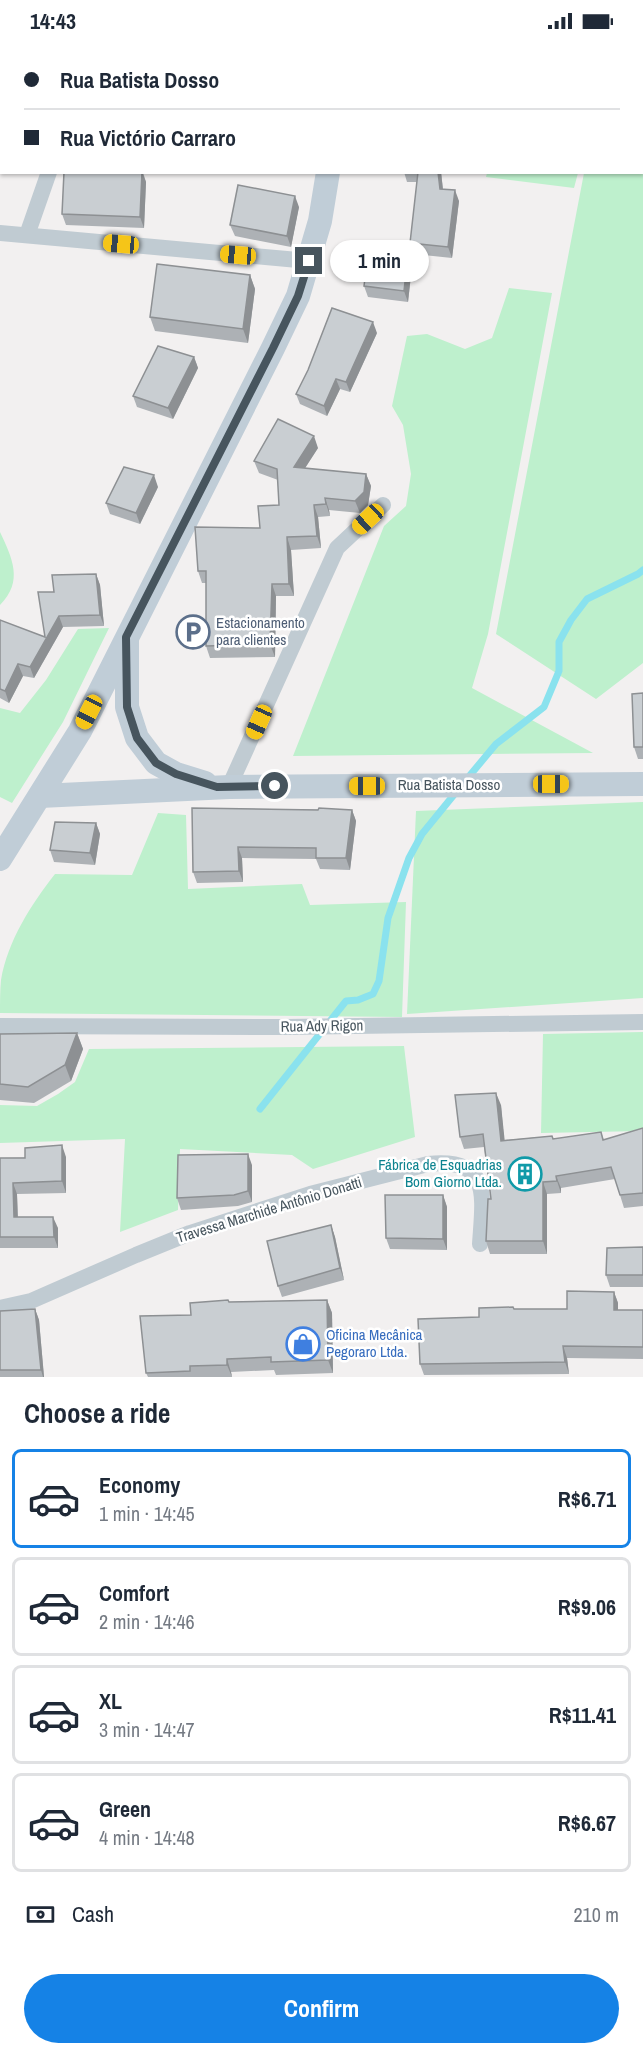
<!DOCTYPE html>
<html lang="en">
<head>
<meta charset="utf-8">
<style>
  :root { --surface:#fff; --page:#f2f2f3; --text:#1f2937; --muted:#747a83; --line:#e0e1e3; --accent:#1582e6 }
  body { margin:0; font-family:"Archivo Narrow",sans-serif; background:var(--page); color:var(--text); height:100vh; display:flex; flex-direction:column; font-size:22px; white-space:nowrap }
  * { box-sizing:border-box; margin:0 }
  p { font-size:20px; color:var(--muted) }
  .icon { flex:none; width:33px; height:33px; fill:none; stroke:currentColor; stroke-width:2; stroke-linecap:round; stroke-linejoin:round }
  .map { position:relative; height:1335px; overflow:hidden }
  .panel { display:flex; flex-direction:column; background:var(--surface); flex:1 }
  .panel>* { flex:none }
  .top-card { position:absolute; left:0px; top:0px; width:644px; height:132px; box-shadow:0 2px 4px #0004; display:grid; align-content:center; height:132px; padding:0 24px; background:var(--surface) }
  .end { position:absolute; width:27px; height:27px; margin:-14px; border:8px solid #47555e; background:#fff; box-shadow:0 0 0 3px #fff }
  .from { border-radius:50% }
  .bubble { position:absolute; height:42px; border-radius:21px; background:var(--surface); box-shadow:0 2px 4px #0004; font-size:20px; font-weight:700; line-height:42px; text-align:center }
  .car { position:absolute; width:18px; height:36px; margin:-18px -9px; border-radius:8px; box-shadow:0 0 4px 2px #0007; background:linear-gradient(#f5c518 24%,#345 0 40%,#f5c518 0 76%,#345 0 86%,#f5c518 0) }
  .top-card b { display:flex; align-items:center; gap:21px; height:57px; font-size:22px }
  .top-card b+b { border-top:2px solid var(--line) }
  .top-card i { width:15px; height:15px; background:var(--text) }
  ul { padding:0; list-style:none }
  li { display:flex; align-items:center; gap:18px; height:99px; margin:0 12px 9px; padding:0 12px; border:3px solid var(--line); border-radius:9px }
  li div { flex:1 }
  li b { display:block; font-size:22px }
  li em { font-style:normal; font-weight:700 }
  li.current { border-color:var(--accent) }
  li>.icon { width:54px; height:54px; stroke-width:1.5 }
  h2 { padding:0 24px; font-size:27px; line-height:72px }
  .pay { display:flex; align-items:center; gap:15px; height:66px; padding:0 24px; font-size:22px }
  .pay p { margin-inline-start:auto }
  .button { display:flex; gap:12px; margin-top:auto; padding:12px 24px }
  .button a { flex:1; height:69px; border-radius:36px; background:var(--accent); color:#fff; font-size:24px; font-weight:700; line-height:69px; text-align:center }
  .status { display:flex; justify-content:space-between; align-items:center; height:42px; padding:0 30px; background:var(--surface); direction:ltr }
  .status svg { height:16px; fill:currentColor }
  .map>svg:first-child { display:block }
  .green { fill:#bef0cd }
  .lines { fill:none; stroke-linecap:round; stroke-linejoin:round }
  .stream { stroke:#8ae2ee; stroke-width:7 }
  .minor { stroke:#c0cbd2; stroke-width:16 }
  .secondary { stroke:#c0cdd7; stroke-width:24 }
  .wall { fill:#adb1b5 }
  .shaded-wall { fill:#8d9093 }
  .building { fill:#c9ced2; stroke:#8d9093; stroke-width:1.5 }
  .route { stroke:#47555e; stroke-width:8 }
  .labels { text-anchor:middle; stroke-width:5; stroke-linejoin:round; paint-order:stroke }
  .service-label { font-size:15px; fill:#4e5e75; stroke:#fff; text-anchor:start }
  .street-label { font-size:15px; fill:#47555e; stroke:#fff }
  .culture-label { font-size:15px; fill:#0d838f; stroke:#fff; text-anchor:end }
  .shop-label { font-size:15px; fill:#366cbe; stroke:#fff; text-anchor:start }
</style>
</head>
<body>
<div class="status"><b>14:43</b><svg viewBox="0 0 49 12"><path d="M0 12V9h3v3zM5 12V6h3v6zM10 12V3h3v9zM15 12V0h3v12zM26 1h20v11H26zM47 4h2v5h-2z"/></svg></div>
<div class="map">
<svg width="643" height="1335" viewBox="0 0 643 1335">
  <rect width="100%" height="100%" fill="#f2f0f0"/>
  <g class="green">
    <path d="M522,0H643V621L596,657L496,592L584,131L642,130V2H522Z"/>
    <path d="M487,131L578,130V131L574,146L486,135Z"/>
    <path d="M509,246L552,251L488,592L472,646L593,711L293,714L384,484L406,464L411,432L403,383L392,364L407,294L427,292L465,307L492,296Z"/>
    <path d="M0,490C12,516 24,539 0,563Z"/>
    <path d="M109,586L63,680L12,761L0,755V666L20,671L46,638L78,587Z"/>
    <path d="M643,760V956L407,972L416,769Z"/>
    <path d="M158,771L186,773L188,847L302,842L310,863L406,860L402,975L0,971C0,960 0,948 1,938C8,898 31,863 55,832L132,833Z"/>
    <path d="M643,990V1089L541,1091L543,992Z"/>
    <path d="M404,1004L415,1095L313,1127L292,1113L180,1107L178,1168L120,1190L125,1097L0,1101V1063L37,1064L58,1052L75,1040L89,1007Z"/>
  </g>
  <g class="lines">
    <g class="stream">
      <path d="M466,738L496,702L544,665L559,629V600L571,578L587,557L638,532L643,528"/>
      <path d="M260,1067L346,959L358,958L373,952L379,939L388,876L409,816L422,792L457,749"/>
    </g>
    <g class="minor">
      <path d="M64,0L65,2"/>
      <path d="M0,191L309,219"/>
      <path d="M27,193L49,130"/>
      <path d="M229,745L337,506L383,463"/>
      <path d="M0,984L285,985L643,980"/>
      <path d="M0,1266L31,1259L136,1213L190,1191L310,1152L428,1122C492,1115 483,1155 480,1202"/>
    </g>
    <g class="secondary">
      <path d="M310,0V2"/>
      <path d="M127,600V665L137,696L156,721L176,732L205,741"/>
      <path d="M40,754L229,745L643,742"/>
      <path d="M0,817L80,689L273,306L298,254L320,179L328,130"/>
    </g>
  </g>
  <g class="wall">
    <path d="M360,0H462L379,2H360Z"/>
    <path d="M2,10V110H0V11Z"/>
    <path d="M63,130H143L146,140L144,186L66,183L62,172L64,133Z"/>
    <path d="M404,130H441L443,147L459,159L452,216L414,212L410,201L417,140H407Z"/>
    <path d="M299,165L291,205L235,194L230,183Z"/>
    <path d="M409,203L413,215L408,260L368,255L364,244Z"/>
    <path d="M250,233L255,247L248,301L155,289L150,275Z"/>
    <path d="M377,291L350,350L340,347L327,374L300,362L296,352Z"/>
    <path d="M194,315L198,326L173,377L137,365L133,354Z"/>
    <path d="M318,406L305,426L366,432L371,444L368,463L360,471L329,468L330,474L318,475L321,506L291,508L294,554H276L275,615L210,616L206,604V541H202L198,529L260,486L279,463L278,438L259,431L254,419Z"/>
    <path d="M158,445L140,482L110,472L106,461Z"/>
    <path d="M96,532L100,543L104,584L63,585L34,636L23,634L9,661L0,656V578L45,595L54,550Z"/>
    <path d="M643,651V717H638L634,705Z"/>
    <path d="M192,766L352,768L356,779L350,828L320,827L316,817L242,816L243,840L197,841L193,830Z"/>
    <path d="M96,781L100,792L95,823L54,820L50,808Z"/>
    <path d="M77,991L83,1007L71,1039L34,1061L0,1058V992Z"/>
    <path d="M501,1063L504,1098L552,1094L553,1097L601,1090L604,1098L643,1086V1164L624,1166L615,1137L561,1146V1151L547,1152V1212H490L486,1199L491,1157L484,1105L464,1107L460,1095Z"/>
    <path d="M66,1115V1151L17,1152L18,1175L58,1186V1206H0V1116Z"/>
    <path d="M252,1123V1160L238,1164L181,1168L177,1156Z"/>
    <path d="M443,1153L447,1165V1208L390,1207L386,1196Z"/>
    <path d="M331,1183L335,1195L344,1238L282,1255L278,1244Z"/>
    <path d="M643,1205V1245H610L606,1233Z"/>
    <path d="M614,1250L618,1261V1268H643V1317L567,1316L569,1332L424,1333L420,1322L479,1275L514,1267H567Z"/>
    <path d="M327,1258L332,1271L333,1331L276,1333L274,1328L231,1330L232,1335H148L146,1331L191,1273L229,1260Z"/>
    <path d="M35,1267L39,1278L44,1335H0V1269Z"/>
  </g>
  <g class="shaded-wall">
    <path d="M142,130L146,140L144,186L140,175Z"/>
    <path d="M438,130H441L444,158L440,147Z"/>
    <path d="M455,148L459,159L452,216L448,205Z"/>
    <path d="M295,154L299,165L291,205L287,194Z"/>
    <path d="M409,203L413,215L408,260L404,249Z"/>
    <path d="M250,233L255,247L248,301L243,287Z"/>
    <path d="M373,280L377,291L350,350L346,340Z"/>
    <path d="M194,315L198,326L173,377L168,366Z"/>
    <path d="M336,337L340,347L327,374L324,364Z"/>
    <path d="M314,394L318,406L298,437L294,425Z"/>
    <path d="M366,432L371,444L368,463L360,471L355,459Z"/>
    <path d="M154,433L158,445L140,482L136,471Z"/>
    <path d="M325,456L329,468L330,474L326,462Z"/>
    <path d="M314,463L318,475L321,506L317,494Z"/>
    <path d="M287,495L291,508L294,554L289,542Z"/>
    <path d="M96,532L100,543L104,584L100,573Z"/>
    <path d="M272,542L276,554L275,615L270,602Z"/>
    <path d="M59,574L63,585L34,636L30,625Z"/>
    <path d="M18,622L23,634L9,661L5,649Z"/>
    <path d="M352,768L356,779L350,828L346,816Z"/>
    <path d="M96,781L100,792L95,823L90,811Z"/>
    <path d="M238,805L242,816L243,840L239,829Z"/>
    <path d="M77,991L83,1007L71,1039L65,1023Z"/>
    <path d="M496,1051L501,1063L506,1111L501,1099Z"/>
    <path d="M62,1103L66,1115V1151L62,1139Z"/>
    <path d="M248,1112L252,1123V1160L248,1149Z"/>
    <path d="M556,1134L561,1146V1151L557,1139Z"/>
    <path d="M543,1140L547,1152V1212L543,1199Z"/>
    <path d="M13,1141L17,1152L18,1186L14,1175Z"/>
    <path d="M443,1153L447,1165V1208L443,1197Z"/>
    <path d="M53,1175L58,1186V1206L54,1195Z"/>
    <path d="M331,1183L335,1195L344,1238L340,1226Z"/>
    <path d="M614,1250L618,1261V1280L614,1268Z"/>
    <path d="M327,1258L332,1271L333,1331L328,1318Z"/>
    <path d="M35,1267L39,1278L44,1335H43L41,1328Z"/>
    <path d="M563,1304L567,1316L569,1332L565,1320Z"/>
    <path d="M227,1317L231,1330L232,1335L227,1323Z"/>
  </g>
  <g class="building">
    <path d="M82,0H132L133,2H83Z"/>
    <rect x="230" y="0" width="41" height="2"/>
    <rect x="379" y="0" width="79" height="2"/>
    <path d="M2,10V100H0V11Z"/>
    <path d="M64,130H142L140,175L62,172Z"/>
    <path d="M418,130H438L440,147L455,148L448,205L410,201Z"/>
    <path d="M238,143L295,154L287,194L230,183Z"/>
    <path d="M370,199L409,203L404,249L364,244Z"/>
    <path d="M157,222L250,233L243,287L150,275Z"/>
    <path d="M332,266L373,280L346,340L336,337L324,364L296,352L308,328Z"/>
    <path d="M158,304L194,315L168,366L133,354Z"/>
    <path d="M278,377L314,394L294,425L366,432L364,450L355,459L325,456L326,462L314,463L317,494L287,495L289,542H272L270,602L206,604V529H198L195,485L260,486L258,464L279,463L277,427L254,419Z"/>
    <path d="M124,425L154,433L136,471L106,461Z"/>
    <path d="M96,532L100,573L59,574L30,625L18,622L5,649L0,647V578L45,595L38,550H54L52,533Z"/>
    <path d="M643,651V705H634L632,652Z"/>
    <path d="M192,766L318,768L319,766L352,768L346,816H316V806L238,805L239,829L193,830Z"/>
    <path d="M55,780L96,781L90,811L50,808Z"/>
    <path d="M77,991L65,1023L28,1045L0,1042V992Z"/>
    <path d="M496,1051L501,1099L552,1094L553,1097L601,1090L603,1098L643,1086V1151L620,1153L611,1125L556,1134L557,1139L543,1140V1199H486L488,1157H491L483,1092L460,1095L455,1053Z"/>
    <path d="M62,1103V1139L13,1141L14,1175H53L54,1195H0V1116H25V1106Z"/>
    <path d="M248,1112V1149L234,1153L177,1156L178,1113Z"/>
    <path d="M385,1153H443V1197L386,1196Z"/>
    <path d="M331,1183L340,1226L278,1244L267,1199Z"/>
    <path d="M643,1205V1233H606L607,1206Z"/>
    <path d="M567,1249L614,1250V1268H643V1305L563,1304L565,1320L420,1322L418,1277L479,1275V1266L513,1265L514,1267H567Z"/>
    <path d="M228,1258L229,1260L327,1258L328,1318L271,1320V1315L227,1317V1323L190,1324V1329L146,1331L140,1274L191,1273L190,1261Z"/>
    <path d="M35,1267L41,1328H0V1269Z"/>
  </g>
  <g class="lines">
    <path class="route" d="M275,744L217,745L176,732L156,721L137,696L127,665L126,595L273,306L298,254L309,219"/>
  </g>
  <defs>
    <symbol id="parking-ring" viewBox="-11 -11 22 22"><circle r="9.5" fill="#fff" stroke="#5c6f8a" stroke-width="1.5"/><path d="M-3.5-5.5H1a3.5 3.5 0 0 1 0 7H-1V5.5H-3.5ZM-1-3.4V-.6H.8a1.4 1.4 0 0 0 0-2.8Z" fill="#5c6f8a"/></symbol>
    <symbol id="building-ring" viewBox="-11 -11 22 22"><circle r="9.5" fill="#fff" stroke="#0f9aa8" stroke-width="1.5"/><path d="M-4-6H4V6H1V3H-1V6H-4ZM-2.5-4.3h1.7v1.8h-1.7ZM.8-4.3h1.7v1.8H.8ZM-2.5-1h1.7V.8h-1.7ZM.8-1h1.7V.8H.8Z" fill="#0f9aa8"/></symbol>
    <symbol id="shop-ring" viewBox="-11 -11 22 22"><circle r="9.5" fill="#fff" stroke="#3f7fe0" stroke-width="1.5"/><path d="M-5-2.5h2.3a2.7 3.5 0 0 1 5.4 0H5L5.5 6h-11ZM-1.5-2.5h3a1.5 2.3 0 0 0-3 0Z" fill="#3f7fe0"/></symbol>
  </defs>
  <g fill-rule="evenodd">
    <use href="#parking-ring" x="174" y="571" width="38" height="38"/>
    <use href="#building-ring" x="506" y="1113" width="38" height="38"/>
    <use href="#shop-ring" x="284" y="1283" width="38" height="38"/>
  </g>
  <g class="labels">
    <g class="service-label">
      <text x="216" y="586">Estacionamento<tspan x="216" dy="17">para clientes</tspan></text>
    </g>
    <g class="street-label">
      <text x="449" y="748">Rua Batista Dosso</text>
      <text transform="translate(322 984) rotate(-1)" y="5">Rua Ady Rigon</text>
      <text transform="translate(269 1168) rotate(-17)" y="5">Travessa Marchide Antônio Donatti</text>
    </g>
    <g class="culture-label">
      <text x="502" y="1128">Fábrica de Esquadrias<tspan x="502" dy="17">Bom Giorno Ltda.</tspan></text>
    </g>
    <g class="shop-label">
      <text x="326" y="1298">Oficina Mecânica<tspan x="326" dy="17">Pegoraro Ltda.</tspan></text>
    </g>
  </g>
</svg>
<i class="end from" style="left:275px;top:744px"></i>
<i class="end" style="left:309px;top:219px"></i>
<div class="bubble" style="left:330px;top:198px;width:99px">1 min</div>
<i class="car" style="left:121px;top:202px;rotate:275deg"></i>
<i class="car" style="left:238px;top:213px;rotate:275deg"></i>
<i class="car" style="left:368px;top:477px;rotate:227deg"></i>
<i class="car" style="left:89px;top:670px;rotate:207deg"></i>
<i class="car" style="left:259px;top:680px;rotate:204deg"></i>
<i class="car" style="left:551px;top:742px;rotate:90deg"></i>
<i class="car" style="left:367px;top:744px;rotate:270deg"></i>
<div class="top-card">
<b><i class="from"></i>Rua Batista Dosso</b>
<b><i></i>Rua Victório Carraro</b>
</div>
</div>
<section class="panel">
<h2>Choose a ride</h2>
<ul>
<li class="current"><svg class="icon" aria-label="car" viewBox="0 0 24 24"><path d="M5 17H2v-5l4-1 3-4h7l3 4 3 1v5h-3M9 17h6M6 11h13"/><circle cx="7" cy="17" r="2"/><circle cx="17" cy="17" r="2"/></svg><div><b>Economy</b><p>1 min · 14:45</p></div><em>R$6.71</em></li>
<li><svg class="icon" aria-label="car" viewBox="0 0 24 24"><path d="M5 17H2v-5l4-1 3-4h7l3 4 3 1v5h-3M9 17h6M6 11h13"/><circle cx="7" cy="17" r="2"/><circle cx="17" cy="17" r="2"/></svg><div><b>Comfort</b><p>2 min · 14:46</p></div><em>R$9.06</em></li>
<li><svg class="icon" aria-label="car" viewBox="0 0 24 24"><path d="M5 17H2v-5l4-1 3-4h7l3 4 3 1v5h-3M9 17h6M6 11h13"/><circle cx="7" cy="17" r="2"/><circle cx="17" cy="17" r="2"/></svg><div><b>XL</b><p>3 min · 14:47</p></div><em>R$11.41</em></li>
<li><svg class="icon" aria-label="car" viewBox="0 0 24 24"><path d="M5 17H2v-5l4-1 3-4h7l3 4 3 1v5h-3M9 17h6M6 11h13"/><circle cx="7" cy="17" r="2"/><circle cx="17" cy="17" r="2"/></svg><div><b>Green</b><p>4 min · 14:48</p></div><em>R$6.67</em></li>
</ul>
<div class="pay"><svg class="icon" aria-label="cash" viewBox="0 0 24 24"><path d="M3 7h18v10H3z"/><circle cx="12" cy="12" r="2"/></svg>Cash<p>210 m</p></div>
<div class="button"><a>Confirm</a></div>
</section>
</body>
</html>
